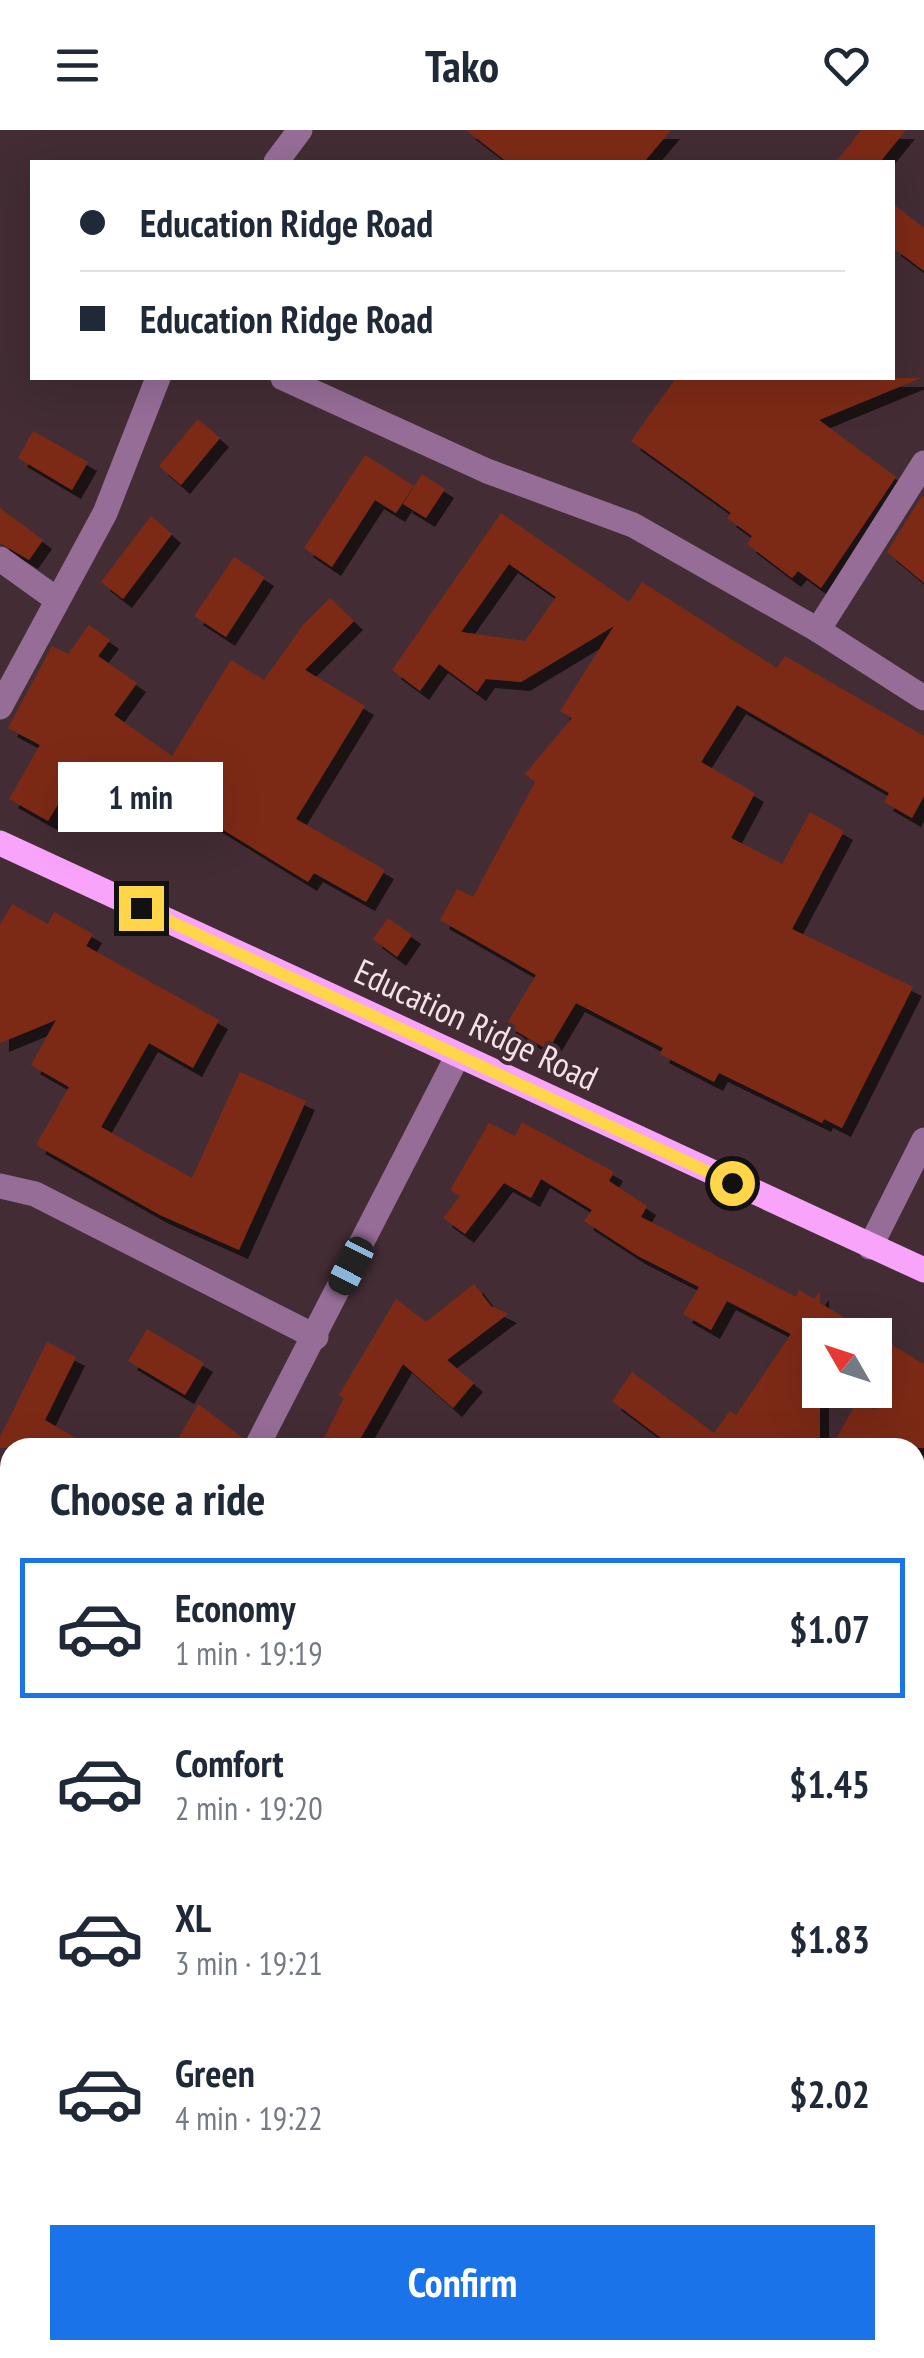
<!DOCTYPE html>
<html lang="en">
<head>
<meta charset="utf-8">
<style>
  :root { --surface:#fff; --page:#f6f6f7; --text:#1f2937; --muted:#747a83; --line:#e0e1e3; --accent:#1a73e8 }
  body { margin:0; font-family:"PT Sans Narrow",sans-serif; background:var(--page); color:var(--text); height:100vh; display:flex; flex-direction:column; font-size:38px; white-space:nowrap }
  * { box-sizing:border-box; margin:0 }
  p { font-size:32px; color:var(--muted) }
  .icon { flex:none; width:55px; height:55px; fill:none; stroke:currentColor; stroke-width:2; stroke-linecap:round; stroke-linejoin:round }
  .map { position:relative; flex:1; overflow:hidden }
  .sheet { position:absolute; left:0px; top:1308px; width:925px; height:922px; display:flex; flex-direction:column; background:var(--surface); border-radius:30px 30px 0 0; box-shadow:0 10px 40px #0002 }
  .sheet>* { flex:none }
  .guide { position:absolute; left:30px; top:30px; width:865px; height:220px; border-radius:0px; box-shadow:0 10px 40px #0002; display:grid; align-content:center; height:220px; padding:0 50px; background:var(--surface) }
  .needle { width:65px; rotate:309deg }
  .controls { position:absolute; left:802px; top:1188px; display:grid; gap:20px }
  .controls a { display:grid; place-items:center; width:90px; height:90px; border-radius:0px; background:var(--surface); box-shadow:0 10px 40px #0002; font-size:50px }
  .end { position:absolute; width:45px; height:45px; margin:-22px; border:12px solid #ffd54a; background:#111; box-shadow:0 0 0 5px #111 }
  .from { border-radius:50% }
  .bubble { position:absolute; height:70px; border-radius:0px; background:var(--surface); box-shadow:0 10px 40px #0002; font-size:32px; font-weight:700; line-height:70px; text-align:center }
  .car { position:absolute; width:30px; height:60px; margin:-30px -15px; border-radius:12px; box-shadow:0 0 8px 2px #0007; background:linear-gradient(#222 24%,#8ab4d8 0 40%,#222 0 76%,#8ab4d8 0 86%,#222 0) }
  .guide b { display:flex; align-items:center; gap:35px; height:95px; font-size:38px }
  .guide b+b { border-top:2px solid var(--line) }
  .guide i { width:25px; height:25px; background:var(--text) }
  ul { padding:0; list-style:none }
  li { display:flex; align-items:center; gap:30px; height:140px; margin:0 20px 15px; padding:0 30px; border:5px solid transparent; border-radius:0px }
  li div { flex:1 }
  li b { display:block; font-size:38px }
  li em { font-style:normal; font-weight:700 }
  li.selected { border-color:var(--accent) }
  li>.icon { width:90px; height:90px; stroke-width:1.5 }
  h2 { padding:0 50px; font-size:45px; line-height:120px }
  .action { display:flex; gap:20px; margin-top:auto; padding:20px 50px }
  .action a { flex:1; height:115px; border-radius:0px; background:var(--accent); color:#fff; font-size:40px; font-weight:700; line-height:115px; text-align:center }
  header { display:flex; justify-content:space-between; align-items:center; height:130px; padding:0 50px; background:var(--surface); font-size:45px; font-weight:700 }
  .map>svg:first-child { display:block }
  .building { fill:#7b2b19; fill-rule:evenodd; filter:url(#shadow) }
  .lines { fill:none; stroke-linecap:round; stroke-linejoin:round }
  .minor { stroke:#966d97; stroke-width:25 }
  .major { stroke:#f9a4fb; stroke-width:25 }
  .route { stroke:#ffd54a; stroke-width:12 }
  .labels { text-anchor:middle; stroke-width:8; stroke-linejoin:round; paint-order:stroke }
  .street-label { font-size:35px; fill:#f3e3e7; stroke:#432c33 }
</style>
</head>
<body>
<header><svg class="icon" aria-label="menu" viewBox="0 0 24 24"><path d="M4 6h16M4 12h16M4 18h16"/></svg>Tako<svg class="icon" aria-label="heart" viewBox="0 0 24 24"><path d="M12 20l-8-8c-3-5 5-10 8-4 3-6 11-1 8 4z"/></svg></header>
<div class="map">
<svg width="924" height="2228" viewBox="0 0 924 2228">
  <defs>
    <filter id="shadow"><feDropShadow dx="9" dy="9" stdDeviation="0" flood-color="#0009"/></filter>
  </defs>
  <rect width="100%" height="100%" fill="#432c33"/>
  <g class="building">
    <path d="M466,0H671L644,32H507Z"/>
    <path d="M861,0H906L880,32H836Z"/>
    <path d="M892,73L924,98V141L892,117Z"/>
    <path d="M676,248H921L819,290L896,347L821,458L798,441L792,448L747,414L752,406L727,388L731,383L631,311Z"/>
    <path d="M198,289L220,308L181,355L159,336Z"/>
    <path d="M33,301L88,332L72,360L18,328Z"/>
    <path d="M365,325L414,356L396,383L375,370L332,437L304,418Z"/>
    <path d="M422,344L445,359L426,388L403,374Z"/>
    <path d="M922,366L924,368V453L887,422Z"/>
    <path d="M0,378L43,410L29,430L0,413Z"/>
    <path d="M501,383L629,472L642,452L777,538L785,526L924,606V666L912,688L884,672L889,663L737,575L701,632L755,663L731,708L782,734L810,682L844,701L792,799L913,857L842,998L824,989L822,993L719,943L714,952L660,924L663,918L576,873L548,920L506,895L536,845L440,790L457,759L473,767L535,652L525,644L572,588L560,581L614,496L521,552L486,549L477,562L439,534L420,561L392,540ZM509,434L556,467L525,511L461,502Z"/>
    <path d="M151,386L172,404L123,469L101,452Z"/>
    <path d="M234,427L265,447L226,507L194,486Z"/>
    <path d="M330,468L354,491L305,540L365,576L296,689L385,740L366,772L314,743L308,752L142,650L132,665L83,633L48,691L9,669L40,615L8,598L52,516L68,524L89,495L110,510L98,526L137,553L114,585L172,626L231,530L264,550L303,495Z"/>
    <path d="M12,774L48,794L54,782L93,804L86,816L219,890L193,938L149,913L101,997L192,1048L240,942L306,971L239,1120L160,1085L36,1015L69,957L31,935L56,890L0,913V795Z"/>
    <path d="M388,788L412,805L397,827L373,809Z"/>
    <path d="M522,992L614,1042L609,1051L647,1076L641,1087L796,1167L799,1160L814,1169L820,1161V1173L874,1205H820V1318H674L612,1271L632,1242L714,1303L730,1281L736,1285L791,1204L727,1171L711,1200L683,1184L699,1157L638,1126L584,1091L592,1080L541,1049L531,1068L504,1053L465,1104L443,1088L460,1066L450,1060L489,993L515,1006Z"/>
    <path d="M474,1154L491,1176L508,1184L447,1230L474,1253L453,1278L403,1234L355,1318H319L344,1268L339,1265L396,1169L426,1192Z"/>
    <path d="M147,1199L204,1233L185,1265L128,1231Z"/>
    <path d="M875,1205L924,1234V1318H831L858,1270L875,1280Z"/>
    <path d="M47,1212L76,1227L45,1290L93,1318H0V1307Z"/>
    <path d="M198,1274L243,1308L240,1318H173Z"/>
  </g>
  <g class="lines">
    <g class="minor">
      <path d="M276,32L300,0"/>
      <path d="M283,248L487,341L633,395L818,500L924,568"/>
      <path d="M0,429L56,469"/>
      <path d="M818,500L924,333"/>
      <path d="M0,577L105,383L158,248"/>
      <path d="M0,1056L35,1064L316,1207"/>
      <path d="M870,1117L924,1010"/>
      <path d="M256,1318L458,925"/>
      <path d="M0,1674L10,1680"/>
      <path d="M0,1795L10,1776"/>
      <path d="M915,1859L924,1831"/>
      <path d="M915,1899L924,1904"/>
      <path d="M828,2228L829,2220"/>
    </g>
    <path class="major" d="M0,713L924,1140"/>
  </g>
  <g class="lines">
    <path class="route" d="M141,778L732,1053"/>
  </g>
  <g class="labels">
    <g class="street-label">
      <text transform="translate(476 895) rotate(25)" y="12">Education Ridge Road</text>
    </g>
  </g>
</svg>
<div class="controls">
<a><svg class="needle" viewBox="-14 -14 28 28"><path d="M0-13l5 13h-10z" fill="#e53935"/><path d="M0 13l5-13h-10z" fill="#747a83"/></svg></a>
</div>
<i class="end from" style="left:732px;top:1053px"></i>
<i class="end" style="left:141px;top:778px"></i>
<div class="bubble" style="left:58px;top:632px;width:165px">1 min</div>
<i class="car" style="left:351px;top:1136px;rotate:207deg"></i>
<div class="guide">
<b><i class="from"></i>Education Ridge Road</b>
<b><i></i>Education Ridge Road</b>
</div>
<section class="sheet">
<h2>Choose a ride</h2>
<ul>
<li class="selected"><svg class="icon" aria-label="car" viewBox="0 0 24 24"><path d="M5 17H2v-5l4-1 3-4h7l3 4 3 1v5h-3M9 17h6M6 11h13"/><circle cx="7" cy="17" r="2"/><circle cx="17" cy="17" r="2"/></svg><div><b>Economy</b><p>1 min · 19:19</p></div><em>$1.07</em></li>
<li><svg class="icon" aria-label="car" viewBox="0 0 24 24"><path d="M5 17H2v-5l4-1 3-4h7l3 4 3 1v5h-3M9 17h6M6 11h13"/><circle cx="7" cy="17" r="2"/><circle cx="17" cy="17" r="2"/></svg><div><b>Comfort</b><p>2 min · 19:20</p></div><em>$1.45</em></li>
<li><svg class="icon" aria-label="car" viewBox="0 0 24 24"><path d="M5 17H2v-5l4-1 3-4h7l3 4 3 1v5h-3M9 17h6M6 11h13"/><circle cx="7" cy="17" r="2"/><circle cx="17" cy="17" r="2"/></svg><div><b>XL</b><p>3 min · 19:21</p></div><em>$1.83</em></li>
<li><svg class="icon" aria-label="car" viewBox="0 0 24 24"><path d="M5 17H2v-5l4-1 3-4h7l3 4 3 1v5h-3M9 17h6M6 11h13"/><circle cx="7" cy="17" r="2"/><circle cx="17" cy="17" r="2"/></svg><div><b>Green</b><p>4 min · 19:22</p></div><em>$2.02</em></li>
</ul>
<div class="action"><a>Confirm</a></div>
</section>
</div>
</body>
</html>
